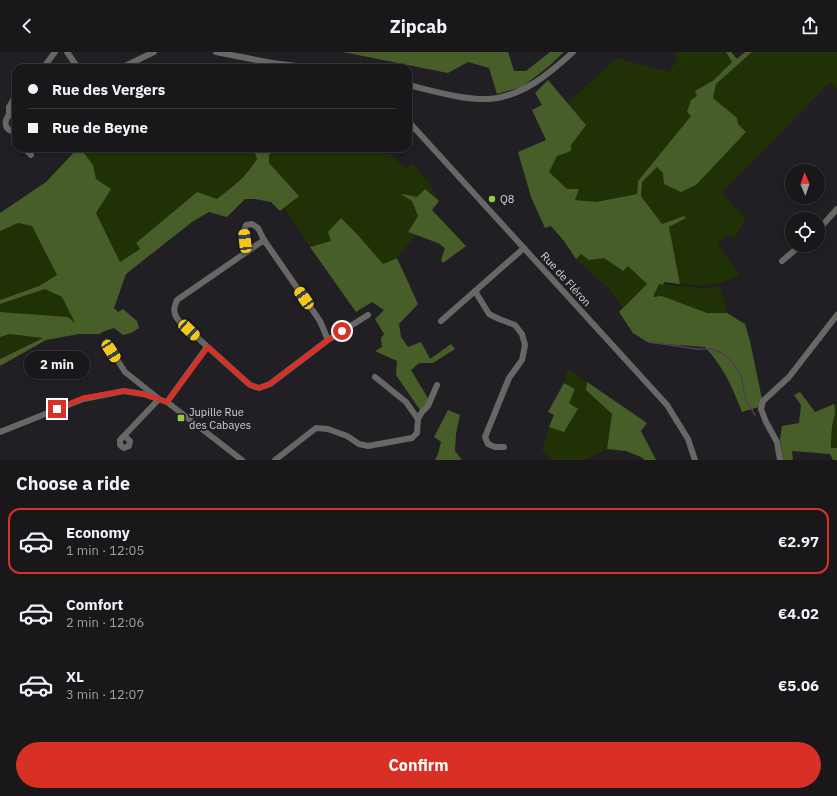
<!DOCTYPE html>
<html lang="en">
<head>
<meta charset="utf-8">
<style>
  :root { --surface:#19171a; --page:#222023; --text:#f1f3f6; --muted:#9f9fa2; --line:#373639; --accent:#d93025 }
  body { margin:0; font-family:"IBM Plex Sans",sans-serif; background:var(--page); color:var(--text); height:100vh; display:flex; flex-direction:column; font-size:15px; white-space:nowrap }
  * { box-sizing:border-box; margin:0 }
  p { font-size:13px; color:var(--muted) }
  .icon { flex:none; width:22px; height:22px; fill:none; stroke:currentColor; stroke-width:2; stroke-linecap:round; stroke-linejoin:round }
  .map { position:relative; height:408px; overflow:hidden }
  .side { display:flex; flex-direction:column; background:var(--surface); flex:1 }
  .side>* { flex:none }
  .banner { position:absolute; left:12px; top:12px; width:400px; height:88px; border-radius:12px; box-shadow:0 2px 6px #0003,0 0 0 1px var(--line); display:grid; align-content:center; height:88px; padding:0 16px; background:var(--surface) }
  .needle { width:26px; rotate:358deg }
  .controls { position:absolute; left:785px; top:112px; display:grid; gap:8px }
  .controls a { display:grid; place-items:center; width:40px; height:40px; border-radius:50%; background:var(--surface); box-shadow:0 2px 6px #0003,0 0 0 1px var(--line); font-size:20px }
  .end { position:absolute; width:18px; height:18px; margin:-9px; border:5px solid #d93025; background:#fff; box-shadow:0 0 0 2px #fff }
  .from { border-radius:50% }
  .bubble { position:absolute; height:28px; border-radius:14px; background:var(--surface); box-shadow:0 2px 6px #0003,0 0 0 1px var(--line); font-size:13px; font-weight:800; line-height:28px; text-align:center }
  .car { position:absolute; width:12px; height:24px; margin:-12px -6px; border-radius:5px; box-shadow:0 0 3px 1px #0007; background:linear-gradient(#f5c518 24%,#345 0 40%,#f5c518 0 76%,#345 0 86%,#f5c518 0) }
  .banner b { display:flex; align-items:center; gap:14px; height:38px; font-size:15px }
  .banner b+b { border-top:1px solid var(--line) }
  .banner i { width:10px; height:10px; background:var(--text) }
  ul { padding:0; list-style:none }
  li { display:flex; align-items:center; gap:12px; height:66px; margin:0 8px 6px; padding:0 8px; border:2px solid transparent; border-radius:12px }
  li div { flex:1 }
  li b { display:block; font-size:15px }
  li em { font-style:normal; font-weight:800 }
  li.on { border-color:var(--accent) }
  li>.icon { width:36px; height:36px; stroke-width:1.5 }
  h2 { padding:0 16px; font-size:18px; line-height:48px }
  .action { display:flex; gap:8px; margin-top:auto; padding:8px 16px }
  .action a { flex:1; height:46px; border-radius:24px; background:var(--accent); color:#fff; font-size:16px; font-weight:800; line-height:46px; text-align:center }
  header { display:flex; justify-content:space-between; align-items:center; height:52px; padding:0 16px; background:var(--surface); font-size:18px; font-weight:800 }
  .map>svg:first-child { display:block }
  .green { fill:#213106 }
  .forest { fill:#475e28 }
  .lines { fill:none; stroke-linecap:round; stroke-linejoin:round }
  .stream { stroke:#4e3f58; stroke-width:1.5 }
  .minor { stroke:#676866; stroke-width:6 }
  .route { stroke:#d93025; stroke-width:5 }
  .poi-dot { fill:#95cc3b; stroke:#211f23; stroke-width:1.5 }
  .labels { text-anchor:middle; stroke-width:4; stroke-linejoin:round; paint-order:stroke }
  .poi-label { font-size:11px; fill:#d3d1d4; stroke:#211f23; text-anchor:start }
  .street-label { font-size:11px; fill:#d3d1d4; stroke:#211f23 }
</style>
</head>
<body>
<header><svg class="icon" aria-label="back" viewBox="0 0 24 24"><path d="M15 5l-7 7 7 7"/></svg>Zipcab<svg class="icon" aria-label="share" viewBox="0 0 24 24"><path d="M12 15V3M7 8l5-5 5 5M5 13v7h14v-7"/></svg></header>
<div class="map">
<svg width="837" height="408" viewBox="0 0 837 408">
  <rect width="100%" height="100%" fill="#211f23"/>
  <g class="green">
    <path d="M675,0H726L732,10L714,28L696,39L697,44L691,64L638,129L637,142L596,150L574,148L567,137L549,120L557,104L570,93L586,73L568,51L617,6L669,20L677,8Z"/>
    <path d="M752,0H837V37L830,30L722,141L746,167L734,186L727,182L718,193L740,223C715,234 707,235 680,232L669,175L685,166L662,172L641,144L642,130L657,115L663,121L746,79L738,72L737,66L713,46L716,32Z"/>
    <path d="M80,96H253L257,106C246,125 233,134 217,147L197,140L136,191L140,197L120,210L96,161L102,152L93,113Z"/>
    <path d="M276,96H384L405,117L413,112L431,133L429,134L431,135L439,149L425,137L417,145L402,143L412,149L418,164L408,180L415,183L397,206L383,212L356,181L341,166L331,189L310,195L284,156L299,143L269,111V103Z"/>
    <path d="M18,171L32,174L57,223L39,234L0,248V179Z"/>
    <path d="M581,202L589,208L604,206L622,219L628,214L647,232L623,256L611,239L576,207Z"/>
    <path d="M659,232L704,236L720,234L727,261H706L662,244L653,245Z"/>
    <path d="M45,237L62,245L76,273L19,261L0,260V252Z"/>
    <path d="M10,282L43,285L0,307V285Z"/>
    <path d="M568,317L587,330L586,338L612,362L607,397L584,408H552L542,398L549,375L564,379L578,358L569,352L575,337L564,331Z"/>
    <path d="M837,351V396H831C831,390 831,383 832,377C833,367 837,362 834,352Z"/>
  </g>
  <g class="forest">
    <path d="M343,0H508L514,19H526L550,0H564L548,15L522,35L497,42L489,16L468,10L448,21Z"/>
    <path d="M726,0H731L737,7L745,0H752L716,32L713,46L737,66L738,72L746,80L696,133L681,140L664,132L663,121L657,115L642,130L641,144L662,172L684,164L686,166L669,175L680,232L664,230L663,233L659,232L653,245L662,244L707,261H727L745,272L750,289L762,347L759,355L742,360C732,334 724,316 705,295L649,291L633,281L619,260L647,232L628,214L623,219L604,206L589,208L581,202L576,207L564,189L551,174L545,176L531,145L518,100L546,88L532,58L542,53L535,41L548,28L586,73L571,93V99L557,104L549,120L567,137H579L575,148L596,150L637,142L638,129L691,64L687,60L691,48L697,44L695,39L714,28L732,10Z"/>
    <path d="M78,96H80L93,113L96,127L111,137L96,161L120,210L140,197L136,191L197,140L217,147C233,135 246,125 257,107L253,96H276L269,103V111L299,144L280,159L271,150L255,147H245L227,165L209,160L192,170L126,222L114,256L118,260L123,257L137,269L139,276L131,281L123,283L114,276L102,280L100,282H79L46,288L0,314V307L43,286L10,282L0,285V260L68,265L75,271L62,245L45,237L0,252V248L39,234L57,223L32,174L18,171L0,179V161L46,130Z"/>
    <path d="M425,137L439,149L432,158L466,194L443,211L441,208L445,196L438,191L408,180L418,164L412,149L402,143V142L417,145Z"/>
    <path d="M341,166L356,181L383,212L397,206L418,252L399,272L401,285L408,295L421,290L430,307L451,292L455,297L433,311H419L411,318L429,348V353L420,358L396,323L397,309L375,299L382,295L381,286L384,282L375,267L384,258L372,250L356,260L310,195L331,189L328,180Z"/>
    <path d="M587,330L647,371L641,379L656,408H645L641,405L626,399L607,397L612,362L586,338Z"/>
    <path d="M564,331L575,337L569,351L578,357L564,380L549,375L554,363L548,360Z"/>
    <path d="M800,340L815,360L834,352C837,362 833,367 832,376C831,382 831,389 831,396H837V408H833L830,402L792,399L793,408H783L780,387L782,374L799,371L801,353L794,343Z"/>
    <path d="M448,358L460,363L456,382L455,399L462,408H435L438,402L441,390L434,385Z"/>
  </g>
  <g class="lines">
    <path class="stream" d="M649,290L697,297H711L722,301L732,310L741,323L746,348L755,363"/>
    <g class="minor">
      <path d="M67,0L78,16"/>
      <path d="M216,0L272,11L314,16"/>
      <path d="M43,16L55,0"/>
      <path d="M121,16L154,0"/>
      <path d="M408,33C433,39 463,48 489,47C522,45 550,21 573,0"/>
      <path d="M16,62L9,63C3,70 5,80 16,79"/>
      <path d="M9,63V55L16,43"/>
      <path d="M408,69L667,353L688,387L695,408"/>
      <path d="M24,96L31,103"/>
      <path d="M818,178L837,157"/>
      <path d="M247,200L244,179L246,173L252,172L258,176L264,188"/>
      <path d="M782,209L801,193"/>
      <path d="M475,239L489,262L499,267L515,273L522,282L525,293L522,308L509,326L485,385L488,392L495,395H504"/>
      <path d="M441,269L524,196"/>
      <path d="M328,288L320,269L264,188L177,248C173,257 173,262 180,270L250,333L259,336L270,332L328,288L368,263"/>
      <path d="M106,290L125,320L159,347L120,388V393L124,396L129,394L130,389L125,384"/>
      <path d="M375,325L406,350L418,367"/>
      <path d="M167,350L207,295"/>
      <path d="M0,380L83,347L124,339L143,342L167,350L242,408"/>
      <path d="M275,408L316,376L328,377L347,384L359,392L368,394L412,386L417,381L418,367L422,360L428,354L437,333"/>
      <path d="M780,408L777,390L766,370L761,357L763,349L789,325L837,263"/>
    </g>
  </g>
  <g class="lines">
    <path class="route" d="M57,357L83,346L124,339L143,342L167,350L208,295L250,333L259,336L270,332L328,288L342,279"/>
  </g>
  <g class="poi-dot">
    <circle cx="492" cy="147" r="4"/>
    <rect x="177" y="362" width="8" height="8" rx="2"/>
  </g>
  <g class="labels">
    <g class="poi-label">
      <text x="500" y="151">Q8</text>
      <text x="189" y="364">Jupille Rue<tspan x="189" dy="13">des Cabayes</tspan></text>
    </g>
    <g class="street-label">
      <text transform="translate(566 227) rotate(48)" y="4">Rue de Fléron</text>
    </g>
  </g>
</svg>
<div class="controls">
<a><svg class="needle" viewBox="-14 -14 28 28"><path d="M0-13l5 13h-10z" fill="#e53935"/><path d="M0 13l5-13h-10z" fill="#9f9fa2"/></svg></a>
<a><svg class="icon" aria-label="locate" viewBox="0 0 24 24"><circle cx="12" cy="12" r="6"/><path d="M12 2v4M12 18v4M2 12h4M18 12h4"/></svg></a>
</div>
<i class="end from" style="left:342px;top:279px"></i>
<i class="end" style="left:57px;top:357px"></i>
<div class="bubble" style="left:24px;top:299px;width:66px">2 min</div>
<i class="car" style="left:245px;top:189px;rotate:354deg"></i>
<i class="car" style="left:304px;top:246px;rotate:325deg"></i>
<i class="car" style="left:189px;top:278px;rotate:133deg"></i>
<i class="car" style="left:111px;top:299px;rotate:147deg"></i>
<div class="banner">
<b><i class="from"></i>Rue des Vergers</b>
<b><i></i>Rue de Beyne</b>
</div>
</div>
<section class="side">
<h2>Choose a ride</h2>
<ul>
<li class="on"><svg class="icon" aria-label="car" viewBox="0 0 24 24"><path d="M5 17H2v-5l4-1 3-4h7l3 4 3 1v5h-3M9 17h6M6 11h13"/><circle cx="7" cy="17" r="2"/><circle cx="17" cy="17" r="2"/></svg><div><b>Economy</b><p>1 min · 12:05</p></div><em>€2.97</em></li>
<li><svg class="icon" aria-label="car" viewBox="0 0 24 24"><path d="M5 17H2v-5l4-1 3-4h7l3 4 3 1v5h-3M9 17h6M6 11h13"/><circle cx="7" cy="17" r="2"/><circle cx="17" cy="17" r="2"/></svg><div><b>Comfort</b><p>2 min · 12:06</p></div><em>€4.02</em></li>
<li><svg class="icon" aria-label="car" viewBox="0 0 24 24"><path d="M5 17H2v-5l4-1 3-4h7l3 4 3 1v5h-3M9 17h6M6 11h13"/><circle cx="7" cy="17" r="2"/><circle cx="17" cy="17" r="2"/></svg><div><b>XL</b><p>3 min · 12:07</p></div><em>€5.06</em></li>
</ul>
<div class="action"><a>Confirm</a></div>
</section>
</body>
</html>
